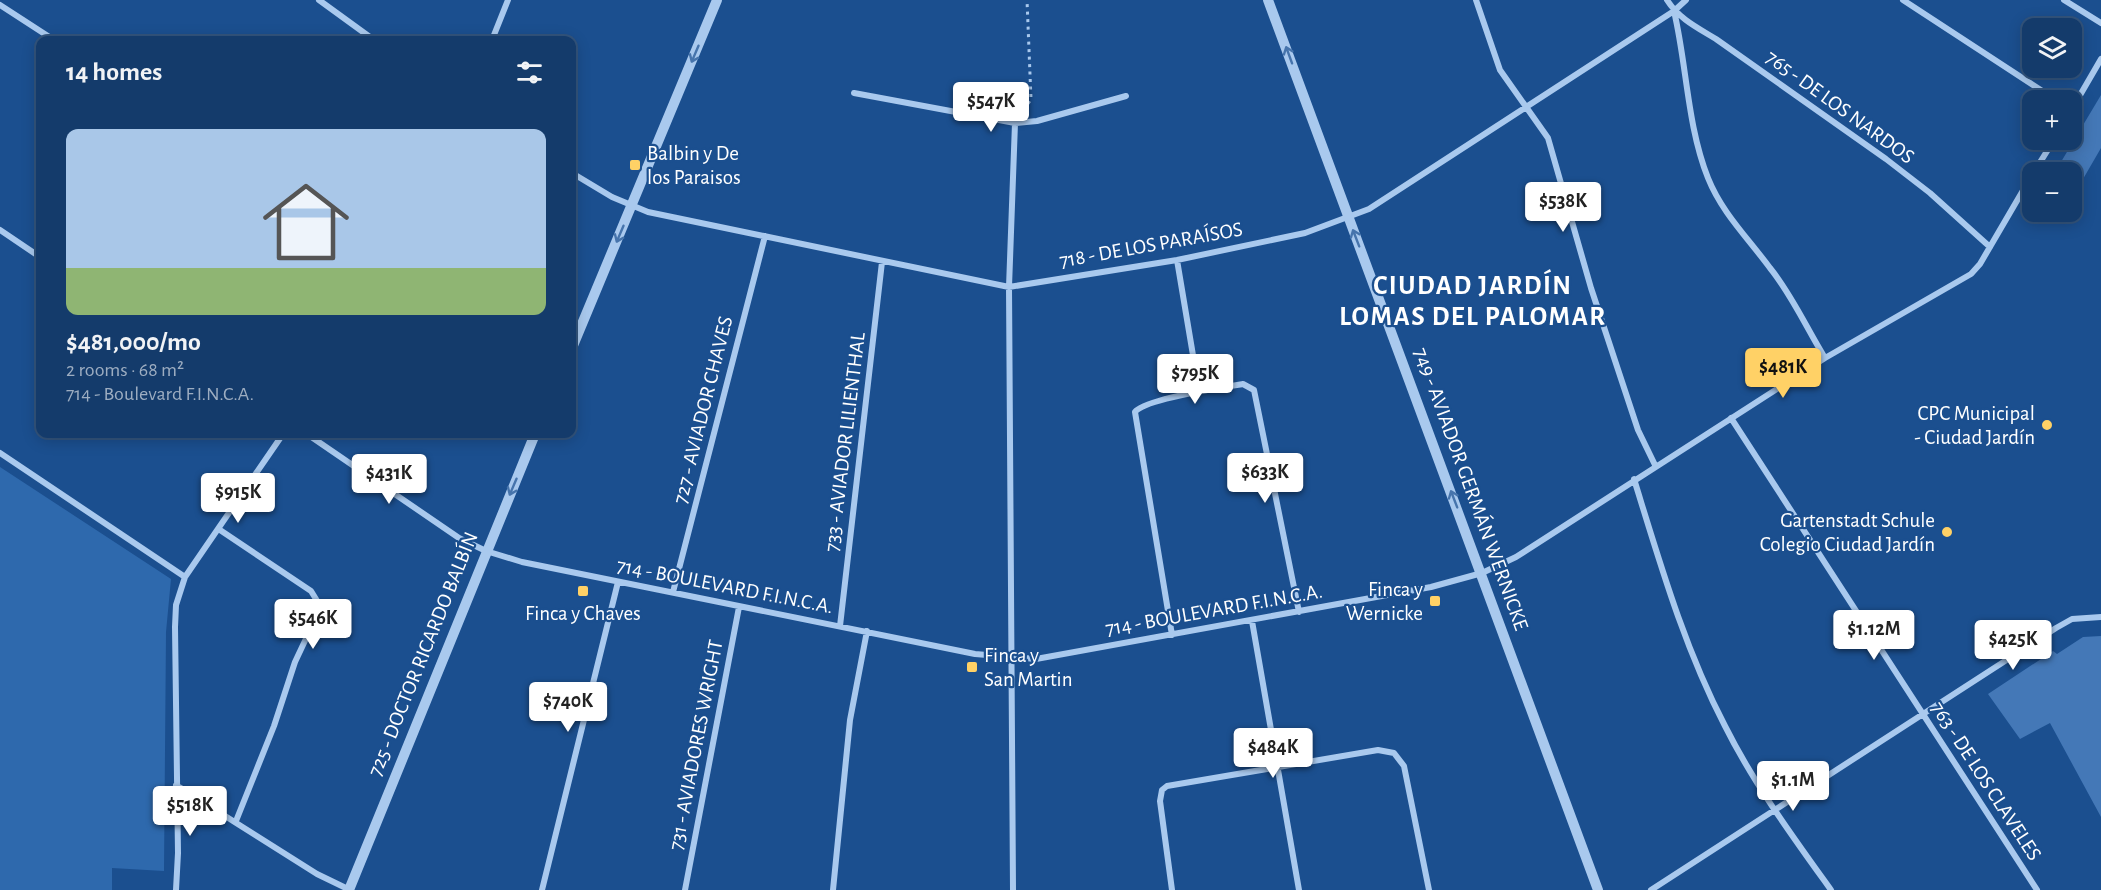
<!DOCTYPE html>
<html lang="en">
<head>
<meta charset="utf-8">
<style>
  body { margin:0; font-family:"Alegreya Sans",sans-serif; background:#1d4271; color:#f1f3f6; height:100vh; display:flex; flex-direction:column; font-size:22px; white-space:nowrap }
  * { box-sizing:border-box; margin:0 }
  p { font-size:20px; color:#9dadc1 }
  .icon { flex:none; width:33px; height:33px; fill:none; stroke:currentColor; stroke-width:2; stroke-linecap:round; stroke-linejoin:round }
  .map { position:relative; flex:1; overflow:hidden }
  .details { position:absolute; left:36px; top:36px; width:540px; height:402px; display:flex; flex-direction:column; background:#143b6b; border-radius:12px; box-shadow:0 3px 15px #0003,0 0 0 2px #33557e }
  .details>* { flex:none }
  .buttons { position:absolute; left:2022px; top:18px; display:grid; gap:12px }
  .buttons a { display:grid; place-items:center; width:60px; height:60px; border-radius:12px; background:#143b6b; box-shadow:0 3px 15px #0003,0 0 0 2px #33557e; font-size:30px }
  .price { position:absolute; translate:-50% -51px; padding:0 14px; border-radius:6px; background:#fff; color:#222; font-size:20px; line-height:39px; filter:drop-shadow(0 2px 3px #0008) }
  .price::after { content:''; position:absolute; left:50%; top:36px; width:18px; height:14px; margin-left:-9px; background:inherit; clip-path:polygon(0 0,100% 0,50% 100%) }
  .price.active { background:#ffd166; color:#111 }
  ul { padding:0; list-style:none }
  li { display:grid; align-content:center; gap:12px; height:318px; padding:0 30px }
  li span { display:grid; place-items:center; height:186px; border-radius:12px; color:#555 }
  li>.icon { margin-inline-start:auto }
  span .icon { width:108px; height:108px; fill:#fffc; stroke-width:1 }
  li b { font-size:26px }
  h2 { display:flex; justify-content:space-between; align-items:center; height:72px; padding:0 30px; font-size:26px }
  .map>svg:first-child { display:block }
  .green { fill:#2e69ad }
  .building { fill:#4478b7 }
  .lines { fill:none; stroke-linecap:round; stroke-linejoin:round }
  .path { stroke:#a9c9ee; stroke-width:3; stroke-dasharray:3 4.5; stroke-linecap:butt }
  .minor { stroke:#a9c9ee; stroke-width:6 }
  .tertiary { stroke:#a9c9ee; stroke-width:10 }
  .oneway { stroke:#4674ac }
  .poi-dot { fill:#ffd166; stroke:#1b4f8f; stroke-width:2 }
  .labels { text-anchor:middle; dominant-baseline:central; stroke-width:4.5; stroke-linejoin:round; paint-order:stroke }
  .street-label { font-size:21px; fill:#fff; stroke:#1b4f8f }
  .poi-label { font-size:21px; fill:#fff; stroke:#1b4f8f; text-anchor:end }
  .district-label { font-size:27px; font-weight:bold; letter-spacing:1.5px; fill:#fff; stroke:#1b4f8f }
</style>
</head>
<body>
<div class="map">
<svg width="2101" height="890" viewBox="0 0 2101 890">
  <rect width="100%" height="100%" fill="#1b4f8f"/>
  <!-- green -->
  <path class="green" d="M0,467L171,579L166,632L164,871L112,868V890H0Z"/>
  <!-- building -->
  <path class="building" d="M2101,95V148L2072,198V172H2055Z
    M2101,636V817L2050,723L2020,739L1988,694L2053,651L2057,654L2083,637Z"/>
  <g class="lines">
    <!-- path -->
    <path class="path" d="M1024,110L1031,99L1027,0"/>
    <!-- minor -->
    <path class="minor" d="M319,0L374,40
      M1476,0L1500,70L1548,138L1591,288L1638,430L1655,465
      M1667,0C1679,19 1698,28 1716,39L1886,159L1930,193L1990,247
      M1903,0L2056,100
      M2064,0L2101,23
      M0,5L54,40
      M1674,11C1687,66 1687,125 1708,178C1722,213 1748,238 1770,268C1792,295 1807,329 1825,358
      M492,40L508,0
      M854,93L1015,123L1037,121L1126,96
      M2072,109L2101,59
      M2034,172L2054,140
      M572,173L612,197L648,212L1009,287L1177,260L1305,233L1369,209L1674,11L1686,0
      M0,230L40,257
      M1177,260L1199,391
      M1731,418L2037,890
      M307,434L459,538L486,551L522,562L975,654L1036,659L1431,587L1482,573L1516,557L1825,358L1971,274L1980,264L2032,175
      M0,453L185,577
      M1634,479C1660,563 1684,647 1725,726C1754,784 1793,837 1831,890
      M220,530L311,591L319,604V611L295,662L274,726L236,821
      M673,592L765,236
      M1252,621L1299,890
      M840,626L882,262
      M1172,635L1135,412C1144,399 1224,387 1243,384L1254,390L1299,612
      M176,785L317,874L350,890
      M176,890L178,853L175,627L176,605L185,577L283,434
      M542,890L618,582
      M685,890L739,607
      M833,890L850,720L867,631
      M1013,890L1009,287L1015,123
      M1172,890L1160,801L1162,790L1167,786L1378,750L1394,753L1404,766L1429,890
      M1651,890L2056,628L2072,619L2101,617"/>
    <!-- tertiary -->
    <path class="tertiary" d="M1268,0L1598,890
      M572,348L717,0
      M349,890L535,434"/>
  </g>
  <!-- one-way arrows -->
  <defs><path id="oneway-shaft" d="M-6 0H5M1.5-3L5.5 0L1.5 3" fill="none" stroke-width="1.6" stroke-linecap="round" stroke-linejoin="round" transform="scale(1.5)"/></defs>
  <g class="oneway">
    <use href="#oneway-shaft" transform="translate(695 54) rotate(113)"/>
    <use href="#oneway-shaft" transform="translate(1289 55) rotate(-110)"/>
    <use href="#oneway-shaft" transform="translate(620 234) rotate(113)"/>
    <use href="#oneway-shaft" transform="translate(1356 238) rotate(-111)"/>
    <use href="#oneway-shaft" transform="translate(513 487) rotate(113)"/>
    <use href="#oneway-shaft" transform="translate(1454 499) rotate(-111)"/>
  </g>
  <!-- markers -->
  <g class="poi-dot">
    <rect x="629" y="159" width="12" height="12" rx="3"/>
    <circle cx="2047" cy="425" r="6"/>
    <circle cx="1947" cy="532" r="6"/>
    <rect x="577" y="585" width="12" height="12" rx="3"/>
    <rect x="1429" y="595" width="12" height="12" rx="3"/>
    <rect x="966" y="661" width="12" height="12" rx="3"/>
  </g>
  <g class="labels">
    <!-- street labels -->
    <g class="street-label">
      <text transform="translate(1840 107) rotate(36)">765 - DE LOS NARDOS</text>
      <text transform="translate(1151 245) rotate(-10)">718 - DE LOS PARAÍSOS</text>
      <text transform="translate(703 410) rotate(-76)">727 - AVIADOR CHAVES</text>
      <text transform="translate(845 442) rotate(-83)">733 - AVIADOR LILIENTHAL</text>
      <text transform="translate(1471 489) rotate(70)">749 - AVIADOR GERMÁN WERNICKE</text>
      <text transform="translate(725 586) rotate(11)">714 - BOULEVARD F.I.N.C.A.</text>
      <text transform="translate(1214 610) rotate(-10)">714 - BOULEVARD F.I.N.C.A.</text>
      <text transform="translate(423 654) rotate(-68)">725 - DOCTOR RICARDO BALBÍN</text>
      <text transform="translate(696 745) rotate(-79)">731 - AVIADORES WRIGHT</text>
      <text transform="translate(1986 781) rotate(57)">763 - DE LOS CLAVELES</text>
    </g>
    <!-- poi labels -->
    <g class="poi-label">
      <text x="647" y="153" text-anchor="start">Balbin y De<tspan x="647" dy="24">los Paraisos</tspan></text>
      <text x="2035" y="413">CPC Municipal<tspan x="2035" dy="24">- Ciudad Jardín</tspan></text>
      <text x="1935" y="520">Gartenstadt Schule<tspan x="1935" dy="24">Colegio Ciudad Jardín</tspan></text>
      <text x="1423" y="589">Finca y<tspan x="1423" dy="24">Wernicke</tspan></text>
      <text x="583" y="613" text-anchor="middle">Finca y Chaves</text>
      <text x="984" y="655" text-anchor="start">Finca y<tspan x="984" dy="24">San Martin</tspan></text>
    </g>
    <!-- district labels -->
    <g class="district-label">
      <text x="1473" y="285">CIUDAD JARDÍN<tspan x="1473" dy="31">LOMAS DEL PALOMAR</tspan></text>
    </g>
  </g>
</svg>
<div class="buttons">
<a><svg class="icon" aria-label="layers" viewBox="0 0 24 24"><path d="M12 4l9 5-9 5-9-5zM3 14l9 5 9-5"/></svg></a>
<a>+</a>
<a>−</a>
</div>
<b class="price" style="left:991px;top:133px">$547K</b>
<b class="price" style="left:1563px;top:233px">$538K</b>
<b class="price active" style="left:1783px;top:399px">$481K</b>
<b class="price" style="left:1195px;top:405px">$795K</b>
<b class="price" style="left:1265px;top:504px">$633K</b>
<b class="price" style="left:389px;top:505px">$431K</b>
<b class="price" style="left:238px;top:524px">$915K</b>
<b class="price" style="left:313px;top:650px">$546K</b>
<b class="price" style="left:1874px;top:661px">$1.12M</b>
<b class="price" style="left:2013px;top:671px">$425K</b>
<b class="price" style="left:568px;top:733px">$740K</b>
<b class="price" style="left:1273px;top:779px">$484K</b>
<b class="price" style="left:1793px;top:812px">$1.1M</b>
<b class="price" style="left:190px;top:837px">$518K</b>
<section class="details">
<h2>14 homes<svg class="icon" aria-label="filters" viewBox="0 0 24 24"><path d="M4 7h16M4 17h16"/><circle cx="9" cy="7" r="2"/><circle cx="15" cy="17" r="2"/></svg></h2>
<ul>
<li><span style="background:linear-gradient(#a9c7e8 75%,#8fb573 0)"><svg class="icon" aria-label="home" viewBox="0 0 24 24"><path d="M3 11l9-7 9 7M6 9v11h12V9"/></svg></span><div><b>$481,000/mo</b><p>2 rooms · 68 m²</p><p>714 - Boulevard F.I.N.C.A.</p></div></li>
</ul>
</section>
</div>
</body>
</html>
